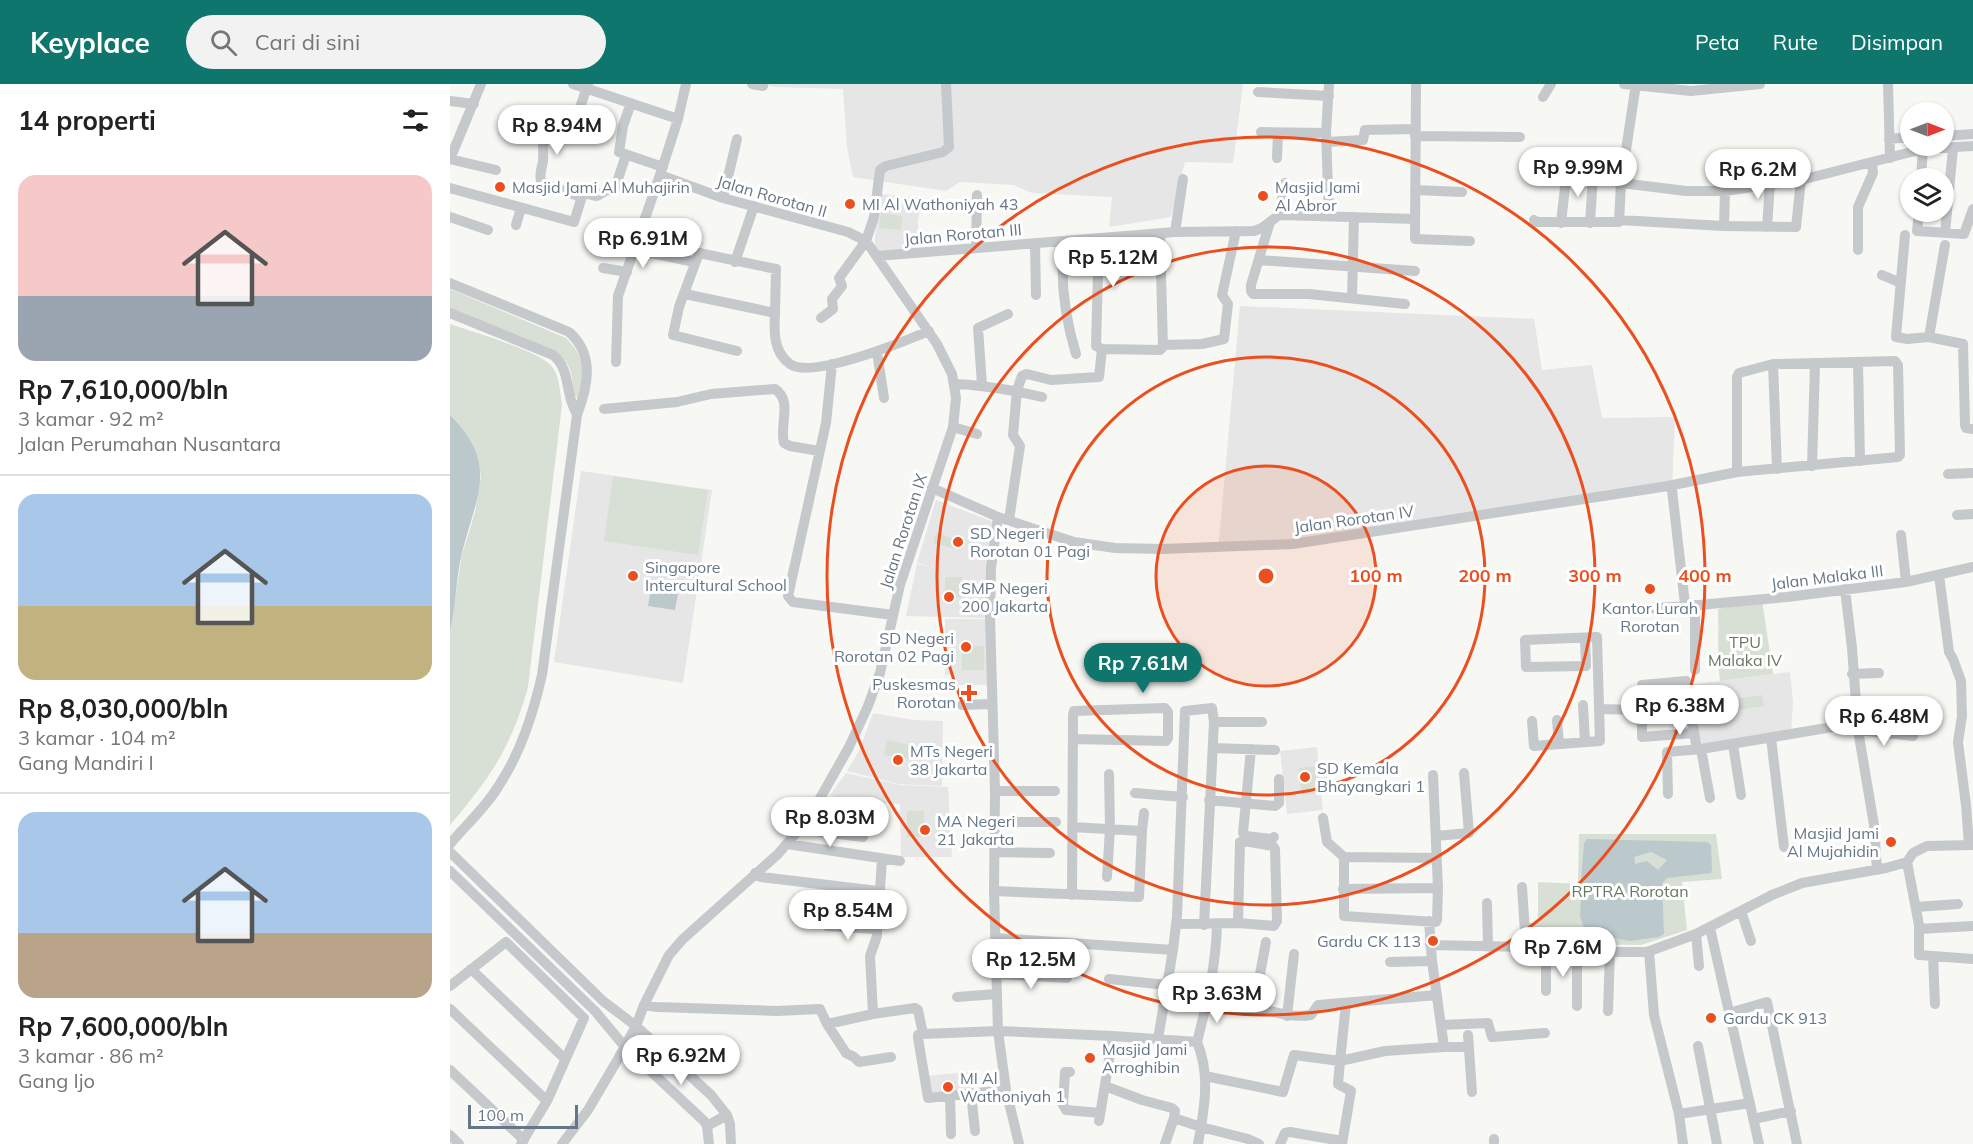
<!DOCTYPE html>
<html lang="id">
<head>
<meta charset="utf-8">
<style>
  body { margin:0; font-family:Mulish,sans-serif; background:#f2f2f2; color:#222; height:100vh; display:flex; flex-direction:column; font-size:22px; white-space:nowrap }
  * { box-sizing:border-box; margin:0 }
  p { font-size:20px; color:#767676 }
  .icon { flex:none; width:33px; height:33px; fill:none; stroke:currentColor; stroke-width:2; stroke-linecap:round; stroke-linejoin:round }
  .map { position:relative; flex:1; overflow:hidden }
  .panel { display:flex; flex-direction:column; background:#fff; width:450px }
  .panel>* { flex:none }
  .needle { width:39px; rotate:90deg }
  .fabs { position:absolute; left:1450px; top:18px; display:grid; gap:12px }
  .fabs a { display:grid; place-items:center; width:54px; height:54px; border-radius:50%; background:#fff; box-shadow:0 2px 4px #0004; font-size:30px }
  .scale { position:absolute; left:18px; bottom:15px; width:110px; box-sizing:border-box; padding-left:6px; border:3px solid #657787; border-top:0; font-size:16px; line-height:21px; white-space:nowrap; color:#657787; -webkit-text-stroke:4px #fff; paint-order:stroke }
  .price { position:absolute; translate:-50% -51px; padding:0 14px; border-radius:21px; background:#fff; color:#222; font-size:20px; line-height:39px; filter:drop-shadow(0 2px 3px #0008) }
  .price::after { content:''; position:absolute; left:50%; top:36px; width:18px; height:14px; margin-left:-9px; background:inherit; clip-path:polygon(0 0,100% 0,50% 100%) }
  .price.current { background:#0f766e; color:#fff }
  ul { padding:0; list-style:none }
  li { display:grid; align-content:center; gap:12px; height:318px; padding:0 18px }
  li+li { border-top:2px solid #e0e0e0 }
  li span { display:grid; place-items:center; height:186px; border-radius:18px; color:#555 }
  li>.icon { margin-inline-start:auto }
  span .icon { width:108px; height:108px; fill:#fffc; stroke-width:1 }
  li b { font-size:26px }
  h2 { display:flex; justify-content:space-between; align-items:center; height:72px; padding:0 18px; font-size:26px }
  header { display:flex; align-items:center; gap:36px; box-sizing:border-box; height:84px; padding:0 30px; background:#0f766e; color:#fff }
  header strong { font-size:28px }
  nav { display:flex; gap:33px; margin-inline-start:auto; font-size:21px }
  .search { width:420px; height:54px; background:#f2f2f2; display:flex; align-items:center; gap:15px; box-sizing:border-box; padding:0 21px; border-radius:33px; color:#767676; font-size:22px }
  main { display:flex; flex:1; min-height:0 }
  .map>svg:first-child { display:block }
  .built { fill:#e5e6e5 }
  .green { fill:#d8dfd5 }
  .water { fill:#bbc8cc; fill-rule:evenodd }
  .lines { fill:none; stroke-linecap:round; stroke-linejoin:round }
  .minor { stroke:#c5c9cc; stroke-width:10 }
  .ring { fill:none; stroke:#ec4f1f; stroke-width:3 }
  .poi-dot { fill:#ec4f1f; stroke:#fff; stroke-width:2 }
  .labels { text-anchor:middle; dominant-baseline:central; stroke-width:6; stroke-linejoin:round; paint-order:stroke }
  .poi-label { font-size:16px; fill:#657787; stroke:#fff; text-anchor:start }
  .street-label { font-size:16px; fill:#657787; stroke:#fff }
  .park-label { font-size:16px; fill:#657860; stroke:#fff }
  .centre { fill:#ec4f1f; stroke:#fff; stroke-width:3 }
  .ring-label { font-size:18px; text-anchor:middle; font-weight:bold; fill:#ec4f1f; stroke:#fff; stroke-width:6; stroke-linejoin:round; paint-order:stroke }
</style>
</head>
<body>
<header>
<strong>Keyplace</strong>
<div class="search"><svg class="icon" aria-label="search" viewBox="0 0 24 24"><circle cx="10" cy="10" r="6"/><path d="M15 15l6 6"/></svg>Cari di sini</div>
<nav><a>Peta</a><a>Rute</a><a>Disimpan</a></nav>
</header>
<main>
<section class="panel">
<h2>14 properti<svg class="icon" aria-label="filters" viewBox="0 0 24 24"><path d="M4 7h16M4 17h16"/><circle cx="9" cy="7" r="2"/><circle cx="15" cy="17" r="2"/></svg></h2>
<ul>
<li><span style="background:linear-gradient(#f6c9c9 65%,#9aa5b1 0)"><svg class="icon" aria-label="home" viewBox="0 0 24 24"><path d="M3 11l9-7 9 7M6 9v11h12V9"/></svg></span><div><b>Rp 7,610,000/bln</b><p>3 kamar · 92 m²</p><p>Jalan Perumahan Nusantara</p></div></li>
<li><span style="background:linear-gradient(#a9c7e8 60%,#c2b280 0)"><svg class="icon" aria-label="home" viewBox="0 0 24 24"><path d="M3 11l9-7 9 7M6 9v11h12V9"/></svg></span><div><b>Rp 8,030,000/bln</b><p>3 kamar · 104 m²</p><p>Gang Mandiri I</p></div></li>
<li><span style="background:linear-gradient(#a9c7e8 65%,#b9a48a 0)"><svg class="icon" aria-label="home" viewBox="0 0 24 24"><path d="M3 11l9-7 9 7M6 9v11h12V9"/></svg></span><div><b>Rp 7,600,000/bln</b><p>3 kamar · 86 m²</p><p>Gang Ijo</p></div></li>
</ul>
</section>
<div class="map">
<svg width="1523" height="1060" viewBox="0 0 1523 1060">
  <rect width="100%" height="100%" fill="#f7f7f4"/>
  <!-- built -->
  <path class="built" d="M313,0H793L783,79L735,78L721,133L659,143L662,113L582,109L564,101L510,98L496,107L403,93L397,63L393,5L324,3Z
    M429,110L473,114L468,136V171L424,167Z
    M790,222L1084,235L1092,286L1142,281L1152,334L1225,333L1222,404L768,467Z
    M131,387L262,406L233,599L104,578Z
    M486,416L544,438L536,534L456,532L467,480L486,483L467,479Z
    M495,535H536L537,601H506V591H495Z
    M1340,588L1343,618L1341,649L1249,662L1240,601Z
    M423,629L464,636L493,637L492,702L449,700L397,687L410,665Z
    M867,663L869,687H877L878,698L870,699L873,726L837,730L830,667Z
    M396,689L450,701L498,703L502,773H451L450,720L396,717L380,711Z
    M519,988L521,1014L478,1018L475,992Z"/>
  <!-- green -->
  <path class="green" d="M431,129L452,132L451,146L429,144Z
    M0,205L116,254C136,274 134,288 128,314L124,311C121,287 123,279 100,265L0,224Z
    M0,240C22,248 92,267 103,284C110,294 110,310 112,321L78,603C61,664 40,694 0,741V547L12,471L25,428L31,393L29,380L10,342L0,331Z
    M163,392L258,406L248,471L154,457Z
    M486,449L511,457L509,466L483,459Z
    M495,493H512V513H495Z
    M1312,516L1323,590L1270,597C1267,573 1269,549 1268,525Z
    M512,562H534V586H512Z
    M1312,611L1314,622L1261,630L1259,619Z
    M437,656L461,661L459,675L434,671Z
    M865,682L868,709L852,711L849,684Z
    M457,727H474V753H457Z
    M1129,750H1266L1272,795L1232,798L1237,846L1191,861L1074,859L1072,839H1088V798L1128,800Z"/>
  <!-- water -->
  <path class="water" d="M0,331C50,381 26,412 12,469C6,494 6,521 0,547Z
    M201,505L228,509L225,526L198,522Z
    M1137,755L1257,758L1261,761L1262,785L1261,789L1217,794L1212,799L1214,850L1209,853L1180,857L1154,852L1145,854H1141L1140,849L1135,847L1130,832L1131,812L1122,804L1131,798L1134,759ZM1201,768L1217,776L1208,786L1197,777L1185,780L1184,773Z"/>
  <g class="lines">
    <!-- minor -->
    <path class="minor" d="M302,0L313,2
      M966,0L965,155L1020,157
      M1174,0L1241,7L1310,0
      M1438,0L1440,74
      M808,8L879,12
      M1093,13L1101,0
      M0,17L24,20
      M181,19L173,42L169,68L213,83
      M228,35L236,0
      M811,48L876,49
      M965,52L1070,53
      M1494,52L1523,50
      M1439,55L1461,53
      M876,58L913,56L915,46L965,45
      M827,74L828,49
      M0,75L31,0
      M0,75L46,86
      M1088,83L1092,81L1117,85L1171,99L1236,107H1275L1351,96L1473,65L1523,62
      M1471,94L1473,65
      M0,104L124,138L133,109L147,112L157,106L164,107L176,71
      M965,106L1012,108
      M131,113L95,100L91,97C89,89 92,84 93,77C94,65 91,57 97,46C106,43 113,50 122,47L138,0
      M273,114L287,55
      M1469,128L1467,147L1514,150L1523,125
      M829,131L835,99
      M879,132L876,49L879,0
      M0,133L38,146
      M1084,136L1087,138H1169L1171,99L1186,0
      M1169,136L1274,142L1275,107
      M820,138L801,201V207L803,210H859L955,220
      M1111,139L1117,85
      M1140,139L1143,92
      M66,141L71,124
      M1274,142L1346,143L1351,96
      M1317,143L1320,100
      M725,148L733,95
      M1495,149L1503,64
      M1455,151L1446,253L1457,255L1479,253
      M649,154L646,262L652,265L710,266L713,263L710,150
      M614,157C610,194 615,234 626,270
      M585,159L586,211
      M158,160L244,178
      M1495,161L1479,253L1513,260L1515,341L1516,344L1523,345
      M526,163L527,111
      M1408,166V123L1423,89L1422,79
      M427,172L725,148L804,147L812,144L829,131L965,135
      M809,176L965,187
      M285,178L304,122
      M153,184L177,188
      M1432,191L1451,199
      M0,199L119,248C145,271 138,302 127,331L92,591C83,630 71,668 48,703C35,724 16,741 0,760
      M235,210L325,229C324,247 323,268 340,280C361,296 455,257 479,247
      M902,214L904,133
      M0,229L103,271C117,283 116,297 120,312C121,319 125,325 127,331
      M371,234L383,225L382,215L392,202L389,194L416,157L424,133L430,86L436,82L493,68L499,63L496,0
      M713,261L752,260L774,255L778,220L772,211L786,147
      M287,267L223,251L229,223L249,169L326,185L325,229
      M427,268L434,314
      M166,278L168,212L210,91
      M1408,279L1410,377
      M382,280L376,339L338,512L343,518L443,531
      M1323,280L1327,385
      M504,300C535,301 562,306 592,313
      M532,301L528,244L558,230
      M154,325L227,318L261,310L325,305C343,317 329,341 334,359L340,362L369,367
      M503,343L527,350
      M1362,382L1365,279
      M1498,390L1523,389
      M1218,402L1287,388L1448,373L1450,371L1448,281L1445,277L1323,280L1289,289L1287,293V388
      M482,404L548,433L624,458L665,464L713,465L843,460L1218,402L1222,406L1235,520L1238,522L1337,513L1456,498L1523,483
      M1507,431L1523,430
      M548,433L541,484L540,533L545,707L544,807L548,947L663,952L747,958C761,991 754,1027 748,1060
      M559,436L570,362L563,351L567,306L572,292L577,290L601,296L649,293L652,265
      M1451,451L1456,498
      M1489,491L1499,568L1503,575L1511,597L1512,632L1508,658L1516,721L1519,761
      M1395,505L1402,564L1408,646L1424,741L1427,786
      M1245,521V586
      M1175,526L1238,522
      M1402,590L1429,589
      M512,621L541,620
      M1133,621L1135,658
      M1149,625L1192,626L1240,622
      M1107,636L1109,660
      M1082,637L1084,662L1150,657L1147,553L1075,556L1076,583L1136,582L1135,554
      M764,638H812
      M1408,646L1463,652
      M1244,649L1192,653V601L1236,597C1240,620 1243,643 1247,666
      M1321,654L1334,763
      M1283,661L1291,711
      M763,664L825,666
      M801,665L793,749L796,752L822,755L824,753
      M545,707H605
      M685,709L733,713
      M1218,710L1217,668L1251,665
      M1260,714L1251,665L1407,639
      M759,716L825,722L829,719V695
      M368,720L387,727H430
      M873,734L877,758L894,773V832L986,838L987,836L988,804L983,691
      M545,738H606
      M350,745L413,753
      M692,747L694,729
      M986,752L1019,749L1014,689
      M337,760L450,777
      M0,768L153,917L186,942L261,1011L277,1031L280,1040L281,1060
      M545,768L600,769
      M894,773L987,774
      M1457,778L1469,841V871L1523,875
      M0,787L145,927L175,963L254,1037L257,1042L259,1060
      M305,789L311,793L428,807L430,806L432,775
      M657,793L660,745L659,690
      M1072,803L1076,863
      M893,805L988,804
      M544,807L689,813L692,747L622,743
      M622,811L623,631L624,627L715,624L718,628V654L716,657L623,655
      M1037,819L1038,863
      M1466,823L1508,820
      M1291,827L1301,857
      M726,840L788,839L824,842L827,837L825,765L823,762L794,757L790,758L788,839
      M377,842L424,845L427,847V852L420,872L423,930
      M1260,844L1309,1060
      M1469,845L1523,842
      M1246,850L1249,882
      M547,854L723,866
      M980,861L1076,863L1164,868H1197L1246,850L1322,811L1352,799L1436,784L1457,778L1463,769L1477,762L1523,761
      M1096,864V907
      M1127,867V922
      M1199,867L1204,931L1229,1030
      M1483,872L1485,920
      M940,878L982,877
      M21,885L115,975
      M547,890L617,894
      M659,895L717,901
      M0,902L56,858L134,934L97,1017L71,1060
      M507,913L547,910
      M759,914C774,917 790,919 805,923C825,928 840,934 861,931L868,921L987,911
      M194,921L207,923L327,927L370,925L377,940L423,930L465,924L468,926L473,950L548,947L556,1006L569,1060
      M804,922L816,858
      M0,925L97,1017
      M1158,927L1160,868
      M1279,929L1317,918L1347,1060
      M837,932L844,870
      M377,940L396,969L404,973L409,978L441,973
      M991,941L1038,939L1042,953L1095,949
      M473,950L468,951V954L478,1014L556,1006
      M1018,951L1022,1008
      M708,955L723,866L727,832L735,627L762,624L764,638L754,841
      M747,958C757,919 766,881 767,841
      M1248,962L1267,1060
      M994,963H1018
      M0,986L74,1056
      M620,988H615L613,1021L616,1026L650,1029
      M755,992L833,1008L844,971L890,977L896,920
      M655,1002L692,1016L722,1024L725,1027L724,1034L751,1043L798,1055L809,1060
      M521,1009L525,1047
      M500,1012L501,1050
      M1303,1035L1341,1027
      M649,1037L663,952
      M257,1042L277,1031
      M0,1051L9,1060
      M1044,1055V1060
      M112,1060L138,1026L168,975L186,942L194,921L219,871L233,855L328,770L359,734L399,663L418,622L430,589L450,501L503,343L506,314L502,290L487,260L416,157L398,148L273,114L210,91L228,35L123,0
      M715,1060L724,1034
      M830,1060L835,1049L840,1048L892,1057
      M892,1060L901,1007L888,1000L890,977L935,967L994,963L982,877L979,837
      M1233,1060L1229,1030L1300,1019"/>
  </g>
  <!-- distance rings -->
  <circle cx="816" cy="492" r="110" fill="#ec4f1f" fill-opacity=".12"/>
  <g class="ring">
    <circle cx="816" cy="492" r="110"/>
    <circle cx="816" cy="492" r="219"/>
    <circle cx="816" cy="492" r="329"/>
    <circle cx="816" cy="492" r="439"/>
  </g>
  <!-- markers -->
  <g class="poi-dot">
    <circle cx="50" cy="103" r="6"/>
    <circle cx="813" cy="112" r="6"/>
    <circle cx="400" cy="120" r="6"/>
    <circle cx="508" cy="458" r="6"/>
    <circle cx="183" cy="492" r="6"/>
    <circle cx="1200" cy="505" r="6"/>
    <circle cx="499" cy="513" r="6"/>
    <circle cx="516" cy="563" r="6"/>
    <path d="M516 600h6v6h6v6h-6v6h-6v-6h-6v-6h6z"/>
    <circle cx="448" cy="676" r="6"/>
    <circle cx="855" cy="693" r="6"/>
    <circle cx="475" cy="746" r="6"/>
    <circle cx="1441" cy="758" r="6"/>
    <circle cx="983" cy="857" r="6"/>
    <circle cx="1261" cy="934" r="6"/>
    <circle cx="640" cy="974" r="6"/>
    <circle cx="498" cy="1003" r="6"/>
  </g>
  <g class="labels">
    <!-- poi labels -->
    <g class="poi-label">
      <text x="62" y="103">Masjid Jami Al Muhajirin</text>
      <text x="825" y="103">Masjid Jami<tspan x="825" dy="18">Al Abror</tspan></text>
      <text x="412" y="120">MI Al Wathoniyah 43</text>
      <text x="520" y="449">SD Negeri<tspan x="520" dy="18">Rorotan 01 Pagi</tspan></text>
      <text x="195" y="483">Singapore<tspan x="195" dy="18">Intercultural School</tspan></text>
      <text x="511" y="504">SMP Negeri<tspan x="511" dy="18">200 Jakarta</tspan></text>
      <text x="1200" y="524" text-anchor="middle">Kantor Lurah<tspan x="1200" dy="18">Rorotan</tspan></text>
      <text x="504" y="554" text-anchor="end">SD Negeri<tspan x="504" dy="18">Rorotan 02 Pagi</tspan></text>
      <text x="506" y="600" text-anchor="end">Puskesmas<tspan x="506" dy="18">Rorotan</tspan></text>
      <text x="460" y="667">MTs Negeri<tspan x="460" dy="18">38 Jakarta</tspan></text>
      <text x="867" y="684">SD Kemala<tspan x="867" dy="18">Bhayangkari 1</tspan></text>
      <text x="487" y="737">MA Negeri<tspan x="487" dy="18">21 Jakarta</tspan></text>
      <text x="1429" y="749" text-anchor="end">Masjid Jami<tspan x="1429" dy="18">Al Mujahidin</tspan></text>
      <text x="971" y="857" text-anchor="end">Gardu CK 113</text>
      <text x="1273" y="934">Gardu CK 913</text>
      <text x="652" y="965">Masjid Jami<tspan x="652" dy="18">Arroghibin</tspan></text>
      <text x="510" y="994">MI Al<tspan x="510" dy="18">Wathoniyah 1</tspan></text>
    </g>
    <!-- street labels -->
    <g class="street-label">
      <text transform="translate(322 112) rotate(16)">Jalan Rorotan II</text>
      <text transform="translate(513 150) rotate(-5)">Jalan Rorotan III</text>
      <text transform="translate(904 435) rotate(-8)">Jalan Rorotan IV</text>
      <text transform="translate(453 447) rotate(-72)">Jalan Rorotan IX</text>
      <text transform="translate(1377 493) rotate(-7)">Jalan Malaka III</text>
    </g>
    <!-- park labels -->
    <g class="park-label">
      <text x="1295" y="558">TPU<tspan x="1295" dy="18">Malaka IV</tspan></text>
      <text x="1180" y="807">RPTRA Rorotan</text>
    </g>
  </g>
  <circle cx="816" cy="492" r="9" class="centre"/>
  <g class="ring-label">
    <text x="926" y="498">100 m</text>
    <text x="1035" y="498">200 m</text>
    <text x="1145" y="498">300 m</text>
    <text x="1255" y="498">400 m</text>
  </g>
</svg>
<div class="fabs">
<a><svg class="needle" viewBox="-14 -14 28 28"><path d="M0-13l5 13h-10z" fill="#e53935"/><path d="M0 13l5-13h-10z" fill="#767676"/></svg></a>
<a><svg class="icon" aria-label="layers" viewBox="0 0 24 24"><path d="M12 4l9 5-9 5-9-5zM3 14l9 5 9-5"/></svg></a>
</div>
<div class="scale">100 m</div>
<b class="price" style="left:107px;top:72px">Rp 8.94M</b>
<b class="price" style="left:1128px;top:114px">Rp 9.99M</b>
<b class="price" style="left:1308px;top:116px">Rp 6.2M</b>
<b class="price" style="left:193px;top:185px">Rp 6.91M</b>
<b class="price" style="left:663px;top:204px">Rp 5.12M</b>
<b class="price current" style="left:693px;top:610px">Rp 7.61M</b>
<b class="price" style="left:1230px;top:652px">Rp 6.38M</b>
<b class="price" style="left:1434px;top:663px">Rp 6.48M</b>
<b class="price" style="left:380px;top:764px">Rp 8.03M</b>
<b class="price" style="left:398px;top:857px">Rp 8.54M</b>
<b class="price" style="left:1113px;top:894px">Rp 7.6M</b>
<b class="price" style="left:581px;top:906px">Rp 12.5M</b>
<b class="price" style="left:767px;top:940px">Rp 3.63M</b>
<b class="price" style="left:231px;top:1002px">Rp 6.92M</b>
</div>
</main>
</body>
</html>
